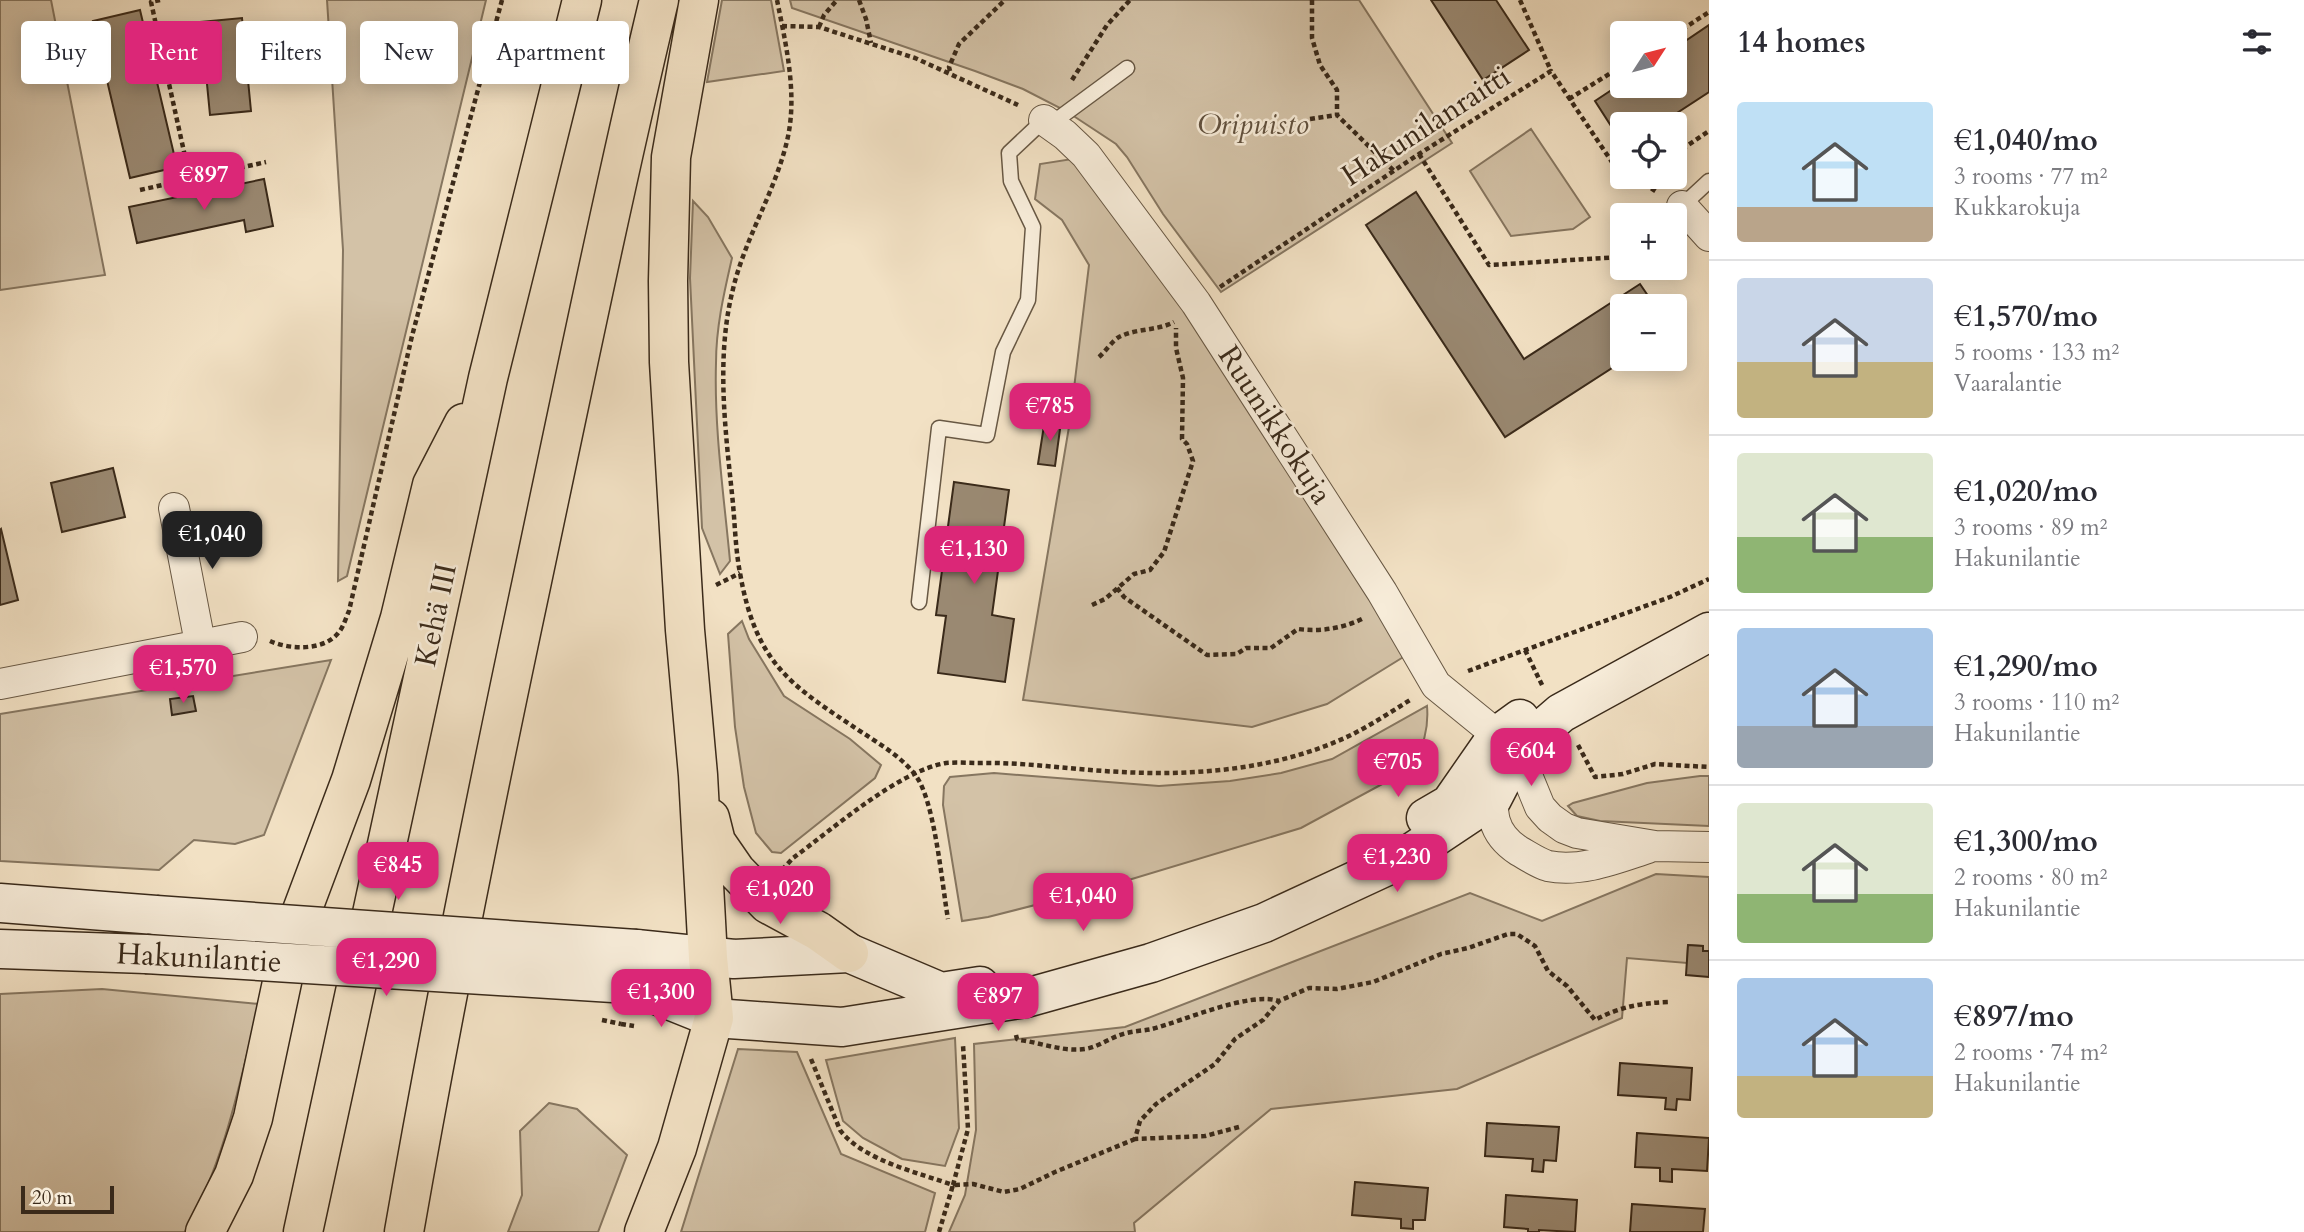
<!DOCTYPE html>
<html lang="en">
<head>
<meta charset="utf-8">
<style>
  body { margin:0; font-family:Cardo,serif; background:#f2f2f3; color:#2b2b33; height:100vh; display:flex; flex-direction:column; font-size:26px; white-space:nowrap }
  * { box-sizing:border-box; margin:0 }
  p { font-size:23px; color:#7c7c81 }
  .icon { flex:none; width:38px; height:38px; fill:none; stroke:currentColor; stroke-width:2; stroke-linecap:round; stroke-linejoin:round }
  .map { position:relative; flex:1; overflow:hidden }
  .side { display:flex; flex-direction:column; background:#fff; width:595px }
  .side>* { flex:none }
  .hud { position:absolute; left:21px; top:21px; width:665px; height:63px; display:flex; gap:14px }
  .needle { width:46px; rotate:54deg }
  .tools { position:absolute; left:1610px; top:21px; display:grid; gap:14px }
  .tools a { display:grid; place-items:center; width:77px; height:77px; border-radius:7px; background:#fff; box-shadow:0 4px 18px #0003; font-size:35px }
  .scale { position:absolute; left:21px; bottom:18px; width:93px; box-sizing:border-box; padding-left:7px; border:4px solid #3a2a1a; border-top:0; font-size:19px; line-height:24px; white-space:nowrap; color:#3a2a1a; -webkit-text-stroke:5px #f7ecd9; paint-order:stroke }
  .price { position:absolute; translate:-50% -60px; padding:0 16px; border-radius:14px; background:#db2777; color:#fff; font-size:23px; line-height:46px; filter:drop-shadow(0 2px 4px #0008) }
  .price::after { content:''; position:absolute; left:50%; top:42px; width:21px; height:16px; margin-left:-10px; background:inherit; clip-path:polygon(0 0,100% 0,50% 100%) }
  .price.selected { background:#222; color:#fff }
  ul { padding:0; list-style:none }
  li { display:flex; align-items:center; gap:21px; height:175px; padding:0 28px }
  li+li { border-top:2px solid #e1e1e2 }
  li span { display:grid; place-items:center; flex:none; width:196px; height:140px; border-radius:7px; color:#555 }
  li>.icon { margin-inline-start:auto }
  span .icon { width:84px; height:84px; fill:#fffc; stroke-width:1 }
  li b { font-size:30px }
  h2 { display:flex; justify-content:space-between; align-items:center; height:84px; padding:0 28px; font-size:30px }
  .pill { padding:0 24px; border-radius:7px; background:#fff; box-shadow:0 4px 18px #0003; font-size:24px; line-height:63px }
  .pill.selected { background:#db2777; color:#fff }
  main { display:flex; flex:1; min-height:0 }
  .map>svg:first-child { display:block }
  .green { fill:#d3c2a7; stroke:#867660; stroke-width:2 }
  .building { fill:#9a8972; stroke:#3a2a1a; stroke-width:2 }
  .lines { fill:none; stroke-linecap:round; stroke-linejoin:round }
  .lane-casing { stroke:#685844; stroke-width:17 }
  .street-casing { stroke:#685844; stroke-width:32 }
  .secondary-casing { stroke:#3a2a1a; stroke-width:41 }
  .highway-casing { stroke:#3a2a1a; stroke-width:41 }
  .path { stroke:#3a2a1a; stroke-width:4.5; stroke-dasharray:5 3.5; stroke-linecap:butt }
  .lane { stroke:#f7ecd9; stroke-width:14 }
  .street { stroke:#f7ecd9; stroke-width:30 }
  .secondary { stroke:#f7ecd9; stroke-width:38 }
  .highway { stroke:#f2e1c4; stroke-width:38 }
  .secondary-bridge-casing { stroke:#3a2a1a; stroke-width:41; stroke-linecap:butt }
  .path-bridge { stroke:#3a2a1a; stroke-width:4.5; stroke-dasharray:5 3.5; stroke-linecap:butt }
  .secondary-bridge { stroke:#f7ecd9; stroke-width:38 }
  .labels { text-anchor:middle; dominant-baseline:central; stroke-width:5; stroke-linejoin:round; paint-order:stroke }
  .park-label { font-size:30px; font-style:italic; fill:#60503d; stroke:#f7ecd9 }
  .street-label { font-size:30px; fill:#3a2a1a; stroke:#f7ecd9 }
</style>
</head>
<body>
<main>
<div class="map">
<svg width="1709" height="1232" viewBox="0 0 1709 1232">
  <rect width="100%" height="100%" fill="#f2e1c4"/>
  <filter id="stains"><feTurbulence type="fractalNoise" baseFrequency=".00286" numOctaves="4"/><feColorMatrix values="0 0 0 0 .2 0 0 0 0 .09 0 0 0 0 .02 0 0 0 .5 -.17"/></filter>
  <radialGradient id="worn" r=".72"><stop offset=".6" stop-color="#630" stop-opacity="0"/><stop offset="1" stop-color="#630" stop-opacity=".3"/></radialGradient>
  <!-- green -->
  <path class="green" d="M0,0H51L105,275L0,290Z
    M327,0H486L347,576L338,581L343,250Z
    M722,0H771L784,71L707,82Z
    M790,0H1359L1452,143L1221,292L1163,214L1127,157L1116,144L1066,111L1023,89L975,71L792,8Z
    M1531,129L1590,217L1573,229L1511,236L1470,171Z
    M1072,159L1224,363L1405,656L1327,704L1252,727L1023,700L1070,421L1089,265L1062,220L1035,199L1040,164Z
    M693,201L708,217L732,258C724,293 716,327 716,363C714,429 724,496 730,561L720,574L702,528L690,278Z
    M742,621L749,639L784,696L850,739L881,765L875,778L781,853L772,852L756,833L744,787L735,727L728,634Z
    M331,660L264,835L235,844L194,840L159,870L0,861V714Z
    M1427,706C1429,730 1423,746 1412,768L1301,828L1102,888L988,917L962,921L943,805L944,786L950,777L994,773L1159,786L1230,781L1281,773L1332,759Z
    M1700,776H1709V826L1600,821L1577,816L1568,806L1573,803L1647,783Z
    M1656,874L1709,877V951H1703V946L1688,945L1687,963L1627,958L1622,1018L1457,1089L1271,1109L1134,1223L1135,1232H949L965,1195L976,1130L974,1044L1125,1027L1470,893L1542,921Z
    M102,989L259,1004C240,1082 225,1161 185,1232H0V994Z
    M955,1038L959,1128L945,1166L902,1159L863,1138L843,1121L826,1060Z
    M738,1049L797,1052L841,1154L935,1193L925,1232H681Z
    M549,1103L577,1109L627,1155L598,1232H508L522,1195L520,1131Z"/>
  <!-- building -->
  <path class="building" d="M1431,0H1496L1529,50L1483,80Z
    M140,10L177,167L130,178L93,21Z
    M242,18L251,111L210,115L201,22Z
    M1709,25V92L1660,124H1622V143L1595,101L1622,83V86H1675V48Z
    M264,179L273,226L246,232L244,220L137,243L129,207Z
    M1416,192L1524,359L1640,284L1655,306H1622V359H1626L1505,437L1366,225Z
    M1045,419L1061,422L1055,466L1038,464Z
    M113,468L125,517L62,532L51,483Z
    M954,482L1009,490L992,615L1014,619L1005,682L938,673L946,616L936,615Z
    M1,529L18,600L0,605V530Z
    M193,696L196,711L172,715L170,699Z
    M1688,945L1703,946V951H1709V977L1686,975Z
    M1620,1063L1692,1068L1690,1100L1677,1099L1676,1110L1665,1109L1666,1098L1618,1095Z
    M1487,1123L1559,1127L1556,1161L1544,1160L1543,1172L1532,1171L1533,1159L1485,1156Z
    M1637,1133L1709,1138L1707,1171L1672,1169V1182L1660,1181V1168L1635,1167Z
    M1355,1182L1428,1188L1425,1220H1413V1229L1401,1228V1219L1352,1215Z
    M1506,1195L1577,1200L1575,1232L1539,1230V1232H1528V1229L1504,1227Z
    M1632,1204L1705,1209L1703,1232H1630Z"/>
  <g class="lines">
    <!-- lane casing -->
    <g class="lane-casing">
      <path id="lane" d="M1051,124L1127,68
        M1682,206L1709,181
        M919,602L939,428L987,435L1003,352L1028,300L1033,227L1011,181L1009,153L1044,120"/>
    </g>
    <!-- street casing -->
    <g class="street-casing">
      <path id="street" d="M1044,120L1065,135L1086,155L1196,303L1382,592L1436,685L1517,751L1540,807L1550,818L1564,828L1577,833L1655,846L1709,847
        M1682,206L1709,236
        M174,508L200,643
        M0,684L242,637
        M1494,781C1491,812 1491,833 1519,851C1528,856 1538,863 1548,866C1581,873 1617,858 1648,848"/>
    </g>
    <!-- secondary casing -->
    <g class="secondary-casing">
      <path id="secondary" d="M1426,818L1450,804L1498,735L1520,719
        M0,903L156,915
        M0,949L146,954
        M636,949L734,959L849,953L941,992L980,986
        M629,984L714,1018L842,1027L1026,998L1151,963L1264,923L1402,859L1492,799L1517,751L1561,713L1709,632"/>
    </g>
    <!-- highway casing -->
    <g class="highway-casing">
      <path id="highway" d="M710,818L716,842L736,871L768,904L818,931L849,953
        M205,1232L234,1175L253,1118L291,940L351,780L400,618L432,485L464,423
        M303,1232L488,378L582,0
        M404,1232C442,1014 486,797 532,581C573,387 613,193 659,0
        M644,1232L677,1148L714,1018L708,958L698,775L685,630L669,362L668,281L671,157L699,0"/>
    </g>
    <!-- path -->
    <path class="path" d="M160,0L151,2L190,179
      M777,0C786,45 798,95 787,141C775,192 745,238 733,289C716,356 725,427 732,494C735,521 735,547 740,573C756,664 790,685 863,733C881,745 903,758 916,776C935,802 942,885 948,919
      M859,0L866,19L871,43
      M1312,0V38L1320,65L1337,90V115L1394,171
      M1520,0L1551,71
      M782,26L819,27L915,58L1018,105
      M819,27L824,15L837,0
      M1675,34L1709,12
      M950,71L949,67L959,44L1005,0
      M1072,80L1107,25L1130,0
      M1569,99L1622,66
      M1310,119L1337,115
      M1419,154L1489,265L1622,257
      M1675,154L1709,131
      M1637,179L1657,192
      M140,190L266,162
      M1220,287L1419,154L1551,71L1628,186L1641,177
      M1099,357C1105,352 1113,340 1119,337C1137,328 1157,331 1174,322
      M716,585L740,573
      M1117,588L1124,597L1207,655L1237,654L1246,648H1271L1298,629C1321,632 1344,628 1364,618
      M1092,605L1105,599L1134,574L1150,570L1164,552L1193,461L1187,444L1182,439L1183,378L1176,348V328
      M270,641C290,650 325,651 339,632C344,626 346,617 349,611L412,336L502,0
      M1525,650L1543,687
      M1468,671L1670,597L1709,579
      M1578,745L1595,777L1623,774L1655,764L1709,767
      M782,870L793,858C833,829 898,771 946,763C957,762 968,763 978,763C1027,762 1073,770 1122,772C1199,776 1280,769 1351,735C1371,725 1391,712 1410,700
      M621,1024L634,1026
      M1016,1035L1017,1039L1020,1040C1042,1043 1063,1052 1085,1049C1098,1047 1108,1039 1120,1035C1130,1031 1142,1031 1152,1029C1183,1021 1250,991 1279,1001
      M811,1059L840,1130C862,1160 919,1173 953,1185L968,1129L963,1045
      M1239,1127L1205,1136L1135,1139L1140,1121L1156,1104L1215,1064L1235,1039L1263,1020L1279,1001L1309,988L1337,989L1373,982L1441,954L1468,948L1508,934H1517L1535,946L1548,971L1567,986L1595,1020C1619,1007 1641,1003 1668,1002
      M939,1232L953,1185L973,1184L1004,1192L1020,1189L1055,1172L1135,1139"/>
    <!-- lane -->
    <use href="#lane" class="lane"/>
    <!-- street -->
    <use href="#street" class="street"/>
    <!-- secondary -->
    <use href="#secondary" class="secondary"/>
    <!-- highway -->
    <use href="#highway" class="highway"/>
    <!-- secondary-bridge casing -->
    <g class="secondary-bridge-casing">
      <path id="secondary-bridge" d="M156,915L636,949
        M146,954L629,984"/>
    </g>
    <!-- path-bridge -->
    <path class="path-bridge" d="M602,1020L621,1024"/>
    <!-- secondary-bridge -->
    <use href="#secondary-bridge" class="secondary-bridge"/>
  </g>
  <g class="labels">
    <!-- park labels -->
    <g class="park-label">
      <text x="1253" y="124">Oripuisto</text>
    </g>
    <!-- street labels -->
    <g class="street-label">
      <text transform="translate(1426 126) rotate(-33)">Hakunilanraitti</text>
      <text transform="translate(1275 425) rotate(57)">Ruunikkokuja</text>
      <text transform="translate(436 615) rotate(-78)">Kehä III</text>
      <text transform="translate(199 958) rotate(3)">Hakunilantie</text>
    </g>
  </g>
  <rect width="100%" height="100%" filter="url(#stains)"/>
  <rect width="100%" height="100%" fill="url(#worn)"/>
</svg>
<div class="tools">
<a><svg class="needle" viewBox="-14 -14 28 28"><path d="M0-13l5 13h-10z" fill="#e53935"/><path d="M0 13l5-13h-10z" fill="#7c7c81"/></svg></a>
<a><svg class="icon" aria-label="locate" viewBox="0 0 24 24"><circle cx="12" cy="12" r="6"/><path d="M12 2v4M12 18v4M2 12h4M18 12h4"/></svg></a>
<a>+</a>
<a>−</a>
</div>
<div class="scale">20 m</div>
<b class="price" style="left:204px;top:212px">€897</b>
<b class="price" style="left:1050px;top:443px">€785</b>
<b class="price selected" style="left:212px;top:571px">€1,040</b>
<b class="price" style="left:974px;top:586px">€1,130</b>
<b class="price" style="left:183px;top:705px">€1,570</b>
<b class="price" style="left:1531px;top:788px">€604</b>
<b class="price" style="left:1398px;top:799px">€705</b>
<b class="price" style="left:1397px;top:894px">€1,230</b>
<b class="price" style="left:398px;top:902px">€845</b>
<b class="price" style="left:780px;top:926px">€1,020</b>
<b class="price" style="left:1083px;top:933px">€1,040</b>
<b class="price" style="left:386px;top:998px">€1,290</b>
<b class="price" style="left:661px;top:1029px">€1,300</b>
<b class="price" style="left:998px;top:1033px">€897</b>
<div class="hud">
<a class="pill">Buy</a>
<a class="pill selected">Rent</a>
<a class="pill">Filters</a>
<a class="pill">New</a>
<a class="pill">Apartment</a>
</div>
</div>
<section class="side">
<h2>14 homes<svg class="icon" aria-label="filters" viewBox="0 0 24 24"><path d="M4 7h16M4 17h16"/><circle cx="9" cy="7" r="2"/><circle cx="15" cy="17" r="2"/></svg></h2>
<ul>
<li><span style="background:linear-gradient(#bfe0f5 75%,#b9a48a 0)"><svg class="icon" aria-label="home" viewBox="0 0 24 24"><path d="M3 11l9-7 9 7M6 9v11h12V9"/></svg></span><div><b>€1,040/mo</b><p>3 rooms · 77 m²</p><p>Kukkarokuja</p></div></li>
<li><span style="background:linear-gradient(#c9d6e8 60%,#c2b280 0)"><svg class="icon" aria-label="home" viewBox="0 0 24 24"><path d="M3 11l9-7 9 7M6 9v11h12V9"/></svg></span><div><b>€1,570/mo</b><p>5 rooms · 133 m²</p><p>Vaaralantie</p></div></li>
<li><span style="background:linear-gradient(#dfe7d0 60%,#8fb573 0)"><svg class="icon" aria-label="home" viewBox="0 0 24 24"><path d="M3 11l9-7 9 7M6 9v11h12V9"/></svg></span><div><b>€1,020/mo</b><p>3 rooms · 89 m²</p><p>Hakunilantie</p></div></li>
<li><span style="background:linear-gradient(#a9c7e8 70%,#9aa5b1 0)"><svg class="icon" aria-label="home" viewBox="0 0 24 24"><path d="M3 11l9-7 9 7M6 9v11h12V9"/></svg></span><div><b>€1,290/mo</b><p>3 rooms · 110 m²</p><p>Hakunilantie</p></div></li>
<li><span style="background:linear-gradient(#dfe7d0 65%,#8fb573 0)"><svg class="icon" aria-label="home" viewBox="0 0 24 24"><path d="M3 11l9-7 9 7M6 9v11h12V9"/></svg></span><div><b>€1,300/mo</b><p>2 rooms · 80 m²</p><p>Hakunilantie</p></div></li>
<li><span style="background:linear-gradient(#a9c7e8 70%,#c2b280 0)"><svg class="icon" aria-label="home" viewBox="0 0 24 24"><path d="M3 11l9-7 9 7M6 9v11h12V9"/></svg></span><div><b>€897/mo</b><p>2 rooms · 74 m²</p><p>Hakunilantie</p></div></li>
</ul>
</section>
</main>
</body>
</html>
